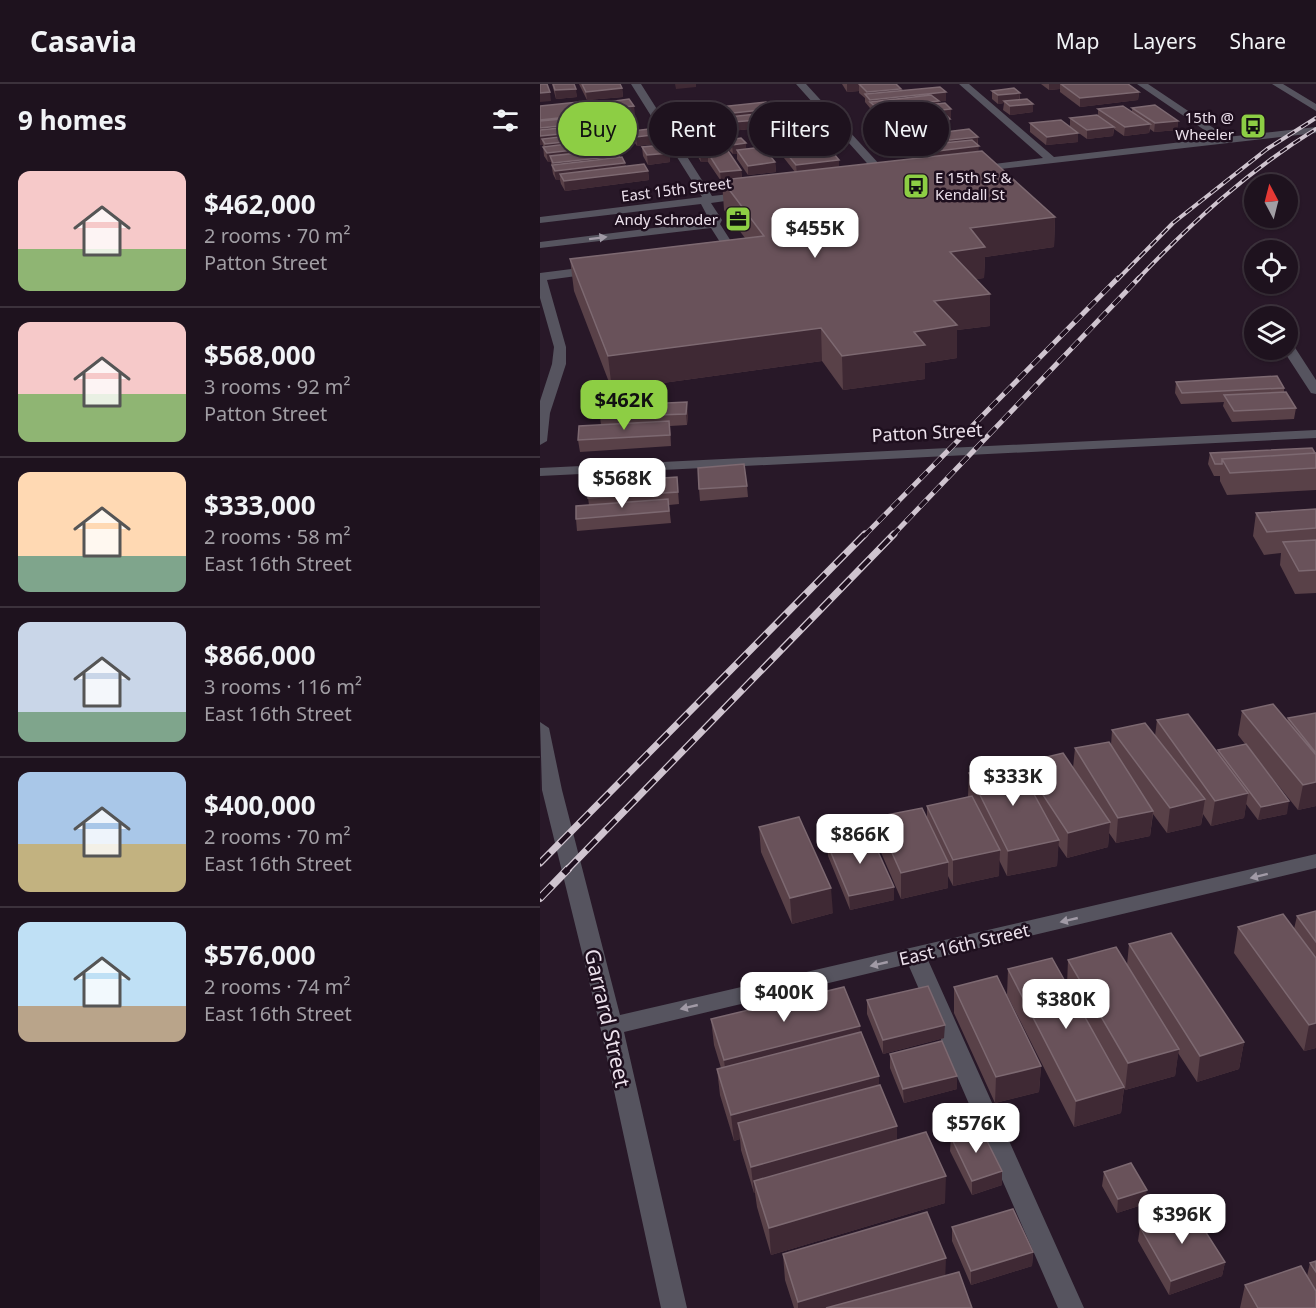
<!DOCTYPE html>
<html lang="en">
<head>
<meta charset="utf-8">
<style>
  body { margin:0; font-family:"Noto Sans",sans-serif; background:#2b202b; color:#f1f3f6; height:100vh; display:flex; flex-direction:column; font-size:22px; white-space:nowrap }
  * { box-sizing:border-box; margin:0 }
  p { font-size:20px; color:#a19ea4 }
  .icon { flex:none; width:33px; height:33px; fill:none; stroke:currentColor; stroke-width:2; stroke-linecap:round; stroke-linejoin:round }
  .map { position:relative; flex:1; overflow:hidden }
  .panel { display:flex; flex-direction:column; background:#1e121e; width:540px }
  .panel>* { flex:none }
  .guide { position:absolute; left:18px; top:18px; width:570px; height:54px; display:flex; gap:12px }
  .needle { width:39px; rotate:353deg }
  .buttons { position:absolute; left:704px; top:90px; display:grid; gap:12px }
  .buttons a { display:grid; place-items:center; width:54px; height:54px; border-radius:50%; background:#1e121e; box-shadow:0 2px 4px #0004,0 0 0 2px #3c323c; font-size:30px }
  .price { position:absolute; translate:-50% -51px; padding:0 14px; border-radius:12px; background:#fff; color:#222; font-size:20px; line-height:39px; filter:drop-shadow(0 2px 3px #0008) }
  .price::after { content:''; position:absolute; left:50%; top:36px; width:18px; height:14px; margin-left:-9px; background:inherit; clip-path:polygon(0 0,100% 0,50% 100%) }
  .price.on { background:#8dce44; color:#111 }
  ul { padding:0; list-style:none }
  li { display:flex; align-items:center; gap:18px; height:150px; padding:0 18px }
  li+li { border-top:2px solid #3c323c }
  li span { display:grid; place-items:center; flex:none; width:168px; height:120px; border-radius:12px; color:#555 }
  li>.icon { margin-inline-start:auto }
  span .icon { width:72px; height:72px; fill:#fffc; stroke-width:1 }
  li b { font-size:26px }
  h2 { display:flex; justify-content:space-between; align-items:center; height:72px; padding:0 18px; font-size:26px }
  .pill { padding:0 21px; border-radius:27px; background:#1e121e; box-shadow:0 2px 4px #0004,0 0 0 2px #3c323c; font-size:21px; line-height:54px }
  .pill.on { background:#8dce44; color:#111 }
  header { display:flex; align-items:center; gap:36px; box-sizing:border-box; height:84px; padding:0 30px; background:#1e121e; border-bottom:2px solid #3c323c }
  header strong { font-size:28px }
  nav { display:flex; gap:33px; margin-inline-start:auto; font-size:21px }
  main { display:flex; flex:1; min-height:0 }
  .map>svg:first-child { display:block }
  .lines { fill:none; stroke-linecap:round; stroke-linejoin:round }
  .minor { fill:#56545f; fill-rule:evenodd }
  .rail-far3-casing { stroke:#cfc4cf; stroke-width:4 }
  .rail-far2-casing { stroke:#cfc4cf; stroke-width:5 }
  .rail-far1-casing { stroke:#cfc4cf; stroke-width:7 }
  .rail-casing { stroke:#cfc4cf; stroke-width:8 }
  .rail-far3 { stroke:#1e0f1e; stroke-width:2; stroke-dasharray:8; stroke-linecap:butt }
  .rail-far2 { stroke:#1e0f1e; stroke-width:4; stroke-dasharray:10; stroke-linecap:butt }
  .rail-far1 { stroke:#1e0f1e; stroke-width:4.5; stroke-dasharray:14; stroke-linecap:butt }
  .rail { stroke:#1e0f1e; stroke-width:6; stroke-dasharray:17; stroke-linecap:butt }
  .wall { fill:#594148 }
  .shaded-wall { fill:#3f2934 }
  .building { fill:#69525a; stroke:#7d6971; stroke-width:1.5 }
  .oneway { fill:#a19aa6 }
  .labels { text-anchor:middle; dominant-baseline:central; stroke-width:5; stroke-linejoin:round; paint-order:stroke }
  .far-poi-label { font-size:15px; fill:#ece1ec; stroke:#1e0f1e; text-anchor:end }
  .far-street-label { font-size:15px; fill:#ece1ec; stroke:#1e0f1e }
  .street-label { font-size:18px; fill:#ece1ec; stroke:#1e0f1e }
  .near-street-label { font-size:21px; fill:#ece1ec; stroke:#1e0f1e }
</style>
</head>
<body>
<header>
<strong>Casavia</strong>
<nav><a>Map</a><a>Layers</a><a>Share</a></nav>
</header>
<main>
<section class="panel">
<h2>9 homes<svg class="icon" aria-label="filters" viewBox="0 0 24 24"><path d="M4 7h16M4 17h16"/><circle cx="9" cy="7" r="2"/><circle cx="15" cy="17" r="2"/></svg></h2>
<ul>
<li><span style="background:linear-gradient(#f6c9c9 65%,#8fb573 0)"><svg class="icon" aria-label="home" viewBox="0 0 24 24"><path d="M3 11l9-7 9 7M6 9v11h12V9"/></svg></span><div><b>$462,000</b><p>2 rooms · 70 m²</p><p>Patton Street</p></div></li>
<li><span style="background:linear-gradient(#f6c9c9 60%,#8fb573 0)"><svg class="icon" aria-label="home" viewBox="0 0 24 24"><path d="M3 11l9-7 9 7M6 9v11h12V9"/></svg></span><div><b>$568,000</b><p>3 rooms · 92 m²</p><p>Patton Street</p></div></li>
<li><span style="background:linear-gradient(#ffd9b3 70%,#7fa58c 0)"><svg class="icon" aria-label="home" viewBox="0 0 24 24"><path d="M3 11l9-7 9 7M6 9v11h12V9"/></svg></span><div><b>$333,000</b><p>2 rooms · 58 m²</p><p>East 16th Street</p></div></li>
<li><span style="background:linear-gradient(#c9d6e8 75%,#7fa58c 0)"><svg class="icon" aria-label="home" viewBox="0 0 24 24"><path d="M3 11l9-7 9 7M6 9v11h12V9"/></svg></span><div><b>$866,000</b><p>3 rooms · 116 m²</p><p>East 16th Street</p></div></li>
<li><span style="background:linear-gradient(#a9c7e8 60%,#c2b280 0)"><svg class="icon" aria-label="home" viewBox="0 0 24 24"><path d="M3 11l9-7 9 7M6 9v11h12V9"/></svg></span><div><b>$400,000</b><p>2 rooms · 70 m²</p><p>East 16th Street</p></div></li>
<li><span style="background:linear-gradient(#bfe0f5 70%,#b9a48a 0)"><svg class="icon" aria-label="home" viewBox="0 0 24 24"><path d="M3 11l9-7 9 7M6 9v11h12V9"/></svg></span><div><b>$576,000</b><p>2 rooms · 74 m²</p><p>East 16th Street</p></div></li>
</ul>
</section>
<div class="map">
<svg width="776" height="1224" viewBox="0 0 776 1224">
  <rect width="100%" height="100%" fill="#281828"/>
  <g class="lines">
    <!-- minor -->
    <path class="minor" d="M91,0H101L172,112L207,108L212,111L207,114L171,119L182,136L180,140L196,165L195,170L177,172V168L185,166L171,144L0,164V158L170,137L161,120L0,139V133L162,113Z
      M256,0H266L351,93V97H343Z
      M419,0H429L514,73L676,54L597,0H608L687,53L776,43V49L434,88L429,85L430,83L503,74Z
      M732,0H743L776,20V27Z
      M55,182L61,186L59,189L7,196L26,263V280L10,329L7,357L0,361V317L12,280L14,263L0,214V189Z
      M747,258L752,259L776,296V310L771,309L743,266H747Z
      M776,346V354L0,392V384Z
      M0,638L9,644L22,706L80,931L776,770V784L388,876L544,1224H518L368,880L84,948L147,1224H121L60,942L2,706Z"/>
    <!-- rail-far3 casing -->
    <g class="rail-far3-casing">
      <path id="rail-far3" d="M577,196L633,139L727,65L776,34
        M597,196C652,138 708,87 776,45"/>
    </g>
    <!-- rail-far2 casing -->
    <g class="rail-far2-casing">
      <path id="rail-far2" d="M324,452L578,194
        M352,452L599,194"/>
    </g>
    <!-- rail-far1 casing -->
    <g class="rail-far1-casing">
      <path id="rail-far1" d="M0,779L325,450
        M27,786L354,450"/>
    </g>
    <!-- rail casing -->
    <g class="rail-casing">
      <path id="rail" d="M0,814L28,785"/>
    </g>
    <!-- rail-far3 -->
    <use href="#rail-far3" class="rail-far3"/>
    <!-- rail-far2 -->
    <use href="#rail-far2" class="rail-far2"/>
    <!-- rail-far1 -->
    <use href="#rail-far1" class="rail-far1"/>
    <!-- rail -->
    <use href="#rail" class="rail"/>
  </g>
  <!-- wall -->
  <path class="wall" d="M12,0H34L37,13L16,15Z
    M39,0H62L82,4L83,13L47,16Z
    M302,0H356L361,6L406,17H398L399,20L411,34H409L410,44L359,49L354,44V40H348L343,34L342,32L337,33L330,26V24L325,18V14L319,9V7L307,8Z
    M501,0H588L599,8L598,16L540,23L520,8V5L509,6Z
    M452,7L480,9V15L493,28L470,31L463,26L464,19L458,20L452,15Z
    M67,18L95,30L90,31L92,42L78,43L76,39L75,33H72L68,27Z
    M0,20V22L55,33L62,48L66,54L71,65L79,72L86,82L108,87L109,96L25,107L21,100L20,96H16L13,90L11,78H8L4,72L3,61H0Z
    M169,24L232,33L228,34L229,43L182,48L179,42L178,39L174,40L169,33Z
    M592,24L638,37L637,46L614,48L610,45L609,49L584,52L574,45L573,52L547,55L536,47L538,49V58L506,61L490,48V39L530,43V34L558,32V25L592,27Z
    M236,28L273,30L274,39L241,42L237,37Z
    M92,47L122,59L97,62L93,56Z
    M365,53H438V68L515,133L514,163L445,173L444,194L436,195L450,242L417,246V274L385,279V295L303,306L282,277L72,306L34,207L30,175L205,154L184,126L182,97H181L168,78H161L158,73L157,64L201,86L202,94L255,88L240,69L239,60L299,83L377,75L375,71L374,67L372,68L366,62Z
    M188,56L235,78L236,88L208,91L197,75V70H193L188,65Z
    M102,63L129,69L130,78L108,81L103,72Z
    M636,298L744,304V308L756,324L754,335L692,338L683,322L684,318L641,320L635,309Z
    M148,330L147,341L130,342L131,362L40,368L38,356L61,341L60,333Z
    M670,369H776V406L687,411L680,397V392H674L668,380Z
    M137,393L139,420L129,421L131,439L37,447L36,435L49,421L48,414Z
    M207,402L208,413L160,417L159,405Z
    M776,425V509L755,510L740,481L741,469L724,471L713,452L716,429Z
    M702,627L747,637L748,634L776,629V722L758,726L714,671L747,730L718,736L706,720L704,734L671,742L663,730L661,741L627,749L613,730L610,752L576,759L569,749L568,763L527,774L518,761L517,782L467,792L459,776V792L413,802L408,792V804L361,815L337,759L336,733L387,734V722L428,713L429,689H482V679L533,684L535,664L571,661L572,646L615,652L617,636L678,670V666L705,660L698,651Z
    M219,743L293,829L252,840L221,768Z
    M287,759L354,803V816L310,826L288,772Z
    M776,827V964L764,967L694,869L698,843L754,845L757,832Z
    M589,860L704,958L699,985L657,998L638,969L635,992L585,1006L584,1004L581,1029L534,1043L467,911L468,885L527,901L528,876L587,881Z
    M414,903L501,982L499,1008L455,1019L414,929Z
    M327,916L404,954L343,970L327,930Z
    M171,935L320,949L339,1001L357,1042V1056L405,1119L231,1171L217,1123L215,1109H214L201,1066L200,1055L194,1057L180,1011L177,985L181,984L174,961Z
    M350,970L417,992V1005L364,1019L350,984Z
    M411,1053L462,1087V1101L432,1111L410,1067Z
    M564,1088L605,1120L577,1129L562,1102Z
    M412,1143L493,1168L492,1182L431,1201L412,1157Z
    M600,1143L685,1178L682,1192L629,1211L598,1157Z
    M243,1170L405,1191L432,1224H254L245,1196Z
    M776,1177V1224H700L705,1201L767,1192L770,1179Z"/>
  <!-- shaded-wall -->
  <path class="shaded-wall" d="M135,0H156V3L136,5Z
    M307,0H351H319V7L307,8Z
    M509,0H520V5L509,6Z
    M82,4L83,13L47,16L46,8Z
    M36,5L37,13L16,15L15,6Z
    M361,5V12L406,8V17L336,24L330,18V16L327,13V8Z
    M10,8L11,17L0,18V9Z
    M599,8L598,16L540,23V14Z
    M480,9L479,18L464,17V19L458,20V11Z
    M399,17L398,26L411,25V34L358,39L354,35V40H348V32L342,26V32L337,33V24Z
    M493,20V28L470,31V22Z
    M94,22L95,30L76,33L75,31V33H72L71,24Z
    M232,25V33L182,39L229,35V43L182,48L181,39L178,34V39L174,40V31Z
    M55,30L56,38H58L59,46H62L63,54H66L67,62H71L72,71L10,72L11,78H8L5,60L2,55L3,61H0V36Z
    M273,30L274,39L241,42V33Z
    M91,33L92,42L78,43L77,34Z
    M410,35V44L359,49V40Z
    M638,37L637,46L614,48L615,39Z
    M610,40L609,49L584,52L585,43Z
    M574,43L573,52L547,55V46Z
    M538,49V58L506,61L507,53Z
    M121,50L122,59L97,62L96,53Z
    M438,53L437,62L410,65V56Z
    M407,54V63L374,62V67L372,68V59Z
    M206,59V68L197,66V70H193L192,61Z
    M439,62L438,71L381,78V69Z
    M129,69L130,78L108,81L107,71Z
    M160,69H168V78H161Z
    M79,72L80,80L85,79L86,89L20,90V96H16L13,79Z
    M299,76V85L257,90L256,81Z
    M235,78L236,88L208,91V82Z
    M201,86L202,95L181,97L180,88Z
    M108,87L109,96L25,107L24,97Z
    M515,133L514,163L445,173L444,194L409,199L410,168L430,144Z
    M450,210V242L417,246V274L385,279V295L303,306L302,272L374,248L394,217Z
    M281,244L282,277L72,306L68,272Z
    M147,318L148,330L147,341L146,330Z
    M776,698V722L758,726L763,701Z
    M708,709L704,734L671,742L675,717Z
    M665,715L661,741L627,749L630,724Z
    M749,717L747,730L718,736L721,723Z
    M613,727L610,752L576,759L578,734Z
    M570,738L568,763L527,774L528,749Z
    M519,756L517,782L467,792L468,767Z
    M460,766L459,792L413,802V776Z
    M408,778V804L361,815V789Z
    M354,803V816L310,826L309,812Z
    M291,804L293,829L252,840L250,814Z
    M776,939V964L764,967L769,941Z
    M405,941L404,954L343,970V956Z
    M320,942L321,968L187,1002L184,976Z
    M704,958L699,985L657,998L660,972Z
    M639,965L635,992L585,1006L588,979Z
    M501,982L499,1008L455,1019L456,993Z
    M339,992V1018L198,1039L200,1055L194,1057L191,1031Z
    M417,992V1005L364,1019L363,1005Z
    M584,1003L581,1029L534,1043L536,1017Z
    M357,1042V1069L214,1097L215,1109H214L211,1083Z
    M462,1087V1101L432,1111V1097Z
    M406,1092L405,1119L231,1171L229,1144Z
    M607,1106L605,1120L577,1129L578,1115Z
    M493,1168L492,1182L431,1201V1187Z
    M406,1174L405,1200L327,1224H258V1218Z
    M685,1178L682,1192L629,1211L631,1197Z"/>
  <!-- building -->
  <path class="building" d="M0,0H7L10,8L0,9Z
    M13,0H34L36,5L15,6Z
    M42,0H80L82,4L46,8Z
    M319,0H356L361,5L327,8Z
    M521,0H588L599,8L540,14Z
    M400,3L406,8L330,16L325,10Z
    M474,4L480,9L458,11L452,7Z
    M391,11L399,17L337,24L330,18Z
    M89,15L94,22L71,24L67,18Z
    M487,15L493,20L470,22L464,17Z
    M48,17L55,30L0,36V22Z
    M226,18L232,25L174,31L169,24Z
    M405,19L411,25L348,32L342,26Z
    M615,21L638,37L615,39L592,24Z
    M583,22L610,40L585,43L558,25Z
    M269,25L273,30L241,33L236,28Z
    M90,29L91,33L77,34L75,31Z
    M226,29L229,35L181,39L178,34Z
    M405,30L410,35L359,40L354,35Z
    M557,31L574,43L547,46L530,34Z
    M55,32L58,38L0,44V37Z
    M521,36L538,49L507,53L490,39Z
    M59,40L62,46L0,52V46Z
    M117,44L121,50L96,53L92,47Z
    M429,45L438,53L410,56L407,54L372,59L365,53Z
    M62,48L66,54L5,60L2,55Z
    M201,54L206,59L192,61L188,56Z
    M66,55L71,62L7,69L3,63Z
    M432,56L439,62L381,69L374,62Z
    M284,58L299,76L256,81L239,60Z
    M124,61L129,69L107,71L102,63Z
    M184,61L201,86L180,88L168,69H160L157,64Z
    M223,63L235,78L208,82L197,66Z
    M75,65L79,72L13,79L10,72Z
    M442,67L515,133L430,144L445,163L410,168L450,210L394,217L417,241L374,248L385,261L302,272L281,244L68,272L30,175L224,152L182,96Z
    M82,73L85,79L15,87L12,81Z
    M104,80L108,87L24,97L20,90Z
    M737,292L744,304L642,309L636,298Z
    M746,308L756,324L694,327L684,311Z
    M147,318L146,330L60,333L62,322Z
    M129,337L130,351L38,356L39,342Z
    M772,364L775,369L682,375V380H675L670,369Z
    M776,369V384L690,389L682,375Z
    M204,380L207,402L159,405L158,384Z
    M137,393L138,408L48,414V399Z
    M128,415L129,427L36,435V422Z
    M776,425V444L727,448L716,429Z
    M776,456V486L759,487L743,458Z
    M733,620L776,671V698L763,701L702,627Z
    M776,629V669L748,634Z
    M648,630L708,709L675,717L617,636Z
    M605,639L665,715L630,724L572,646Z
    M569,658L613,727L578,734L535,664Z
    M706,660L749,717L721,723L678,666Z
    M523,669L570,738L528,749L482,679Z
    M477,679L519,756L468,767L429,689Z
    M432,712L460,766L413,776L387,722Z
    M382,724L408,778L361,789L336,733Z
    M259,733L291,804L250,814L219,743Z
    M330,750L354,803L309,812L287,759Z
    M776,827V858L757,832Z
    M743,830L776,874V939L769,941L698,843Z
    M631,849L704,958L660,972L589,860Z
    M576,863L639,965L588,979L528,876Z
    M512,874L584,1003L536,1017L468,885Z
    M457,892L501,982L456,993L414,903Z
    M388,902L405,941L343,956L327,916Z
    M304,903L320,942L184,976L171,935Z
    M321,948L339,992L191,1031L177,985Z
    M402,957L417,992L363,1005L350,970Z
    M340,1001L357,1042L211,1083L198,1039Z
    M440,1043L462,1087L432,1097L411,1053Z
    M386,1048L406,1092L229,1144L214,1097Z
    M591,1079L607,1106L578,1115L564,1088Z
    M473,1125L493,1168L431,1187L412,1143Z
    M651,1125L685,1178L631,1197L600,1143Z
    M387,1128L406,1174L258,1218L243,1170Z
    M776,1177V1188L770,1179Z
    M761,1182L776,1207V1224H718L705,1201Z
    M419,1188L432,1224H286Z"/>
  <!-- one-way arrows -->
  <defs><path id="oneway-solid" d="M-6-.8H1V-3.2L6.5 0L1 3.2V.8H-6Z" transform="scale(1.5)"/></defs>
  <g class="oneway">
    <use href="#oneway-solid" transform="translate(58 154) rotate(-7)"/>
    <use href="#oneway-solid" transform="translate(719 792) rotate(166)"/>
    <use href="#oneway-solid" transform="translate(529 836) rotate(167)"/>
    <use href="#oneway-solid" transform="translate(339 880) rotate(167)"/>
    <use href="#oneway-solid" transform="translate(149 923) rotate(167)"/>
  </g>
  <!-- icons -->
  <defs>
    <g id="bus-square" transform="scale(1.35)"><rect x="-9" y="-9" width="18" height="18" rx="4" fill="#8dce44" stroke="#1e0f1e"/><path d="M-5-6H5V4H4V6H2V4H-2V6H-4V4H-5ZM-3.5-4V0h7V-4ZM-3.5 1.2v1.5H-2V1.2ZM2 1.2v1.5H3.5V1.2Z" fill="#111"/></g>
    <g id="office-square" transform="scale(1.35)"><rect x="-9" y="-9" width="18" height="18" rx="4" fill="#8dce44" stroke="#1e0f1e"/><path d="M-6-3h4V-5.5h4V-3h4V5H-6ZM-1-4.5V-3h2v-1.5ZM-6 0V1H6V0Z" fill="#111"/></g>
  </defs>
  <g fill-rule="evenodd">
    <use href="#bus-square" x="713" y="42"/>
    <use href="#bus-square" x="376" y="102"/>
    <use href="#office-square" x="198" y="135"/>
  </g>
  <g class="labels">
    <!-- far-poi labels -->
    <g class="far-poi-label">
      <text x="694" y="33">15th @<tspan x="694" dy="17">Wheeler</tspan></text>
      <text x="395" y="93" text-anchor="start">E 15th St &amp;<tspan x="395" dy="17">Kendall St</tspan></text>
      <text x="178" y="135">Andy Schroder</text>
    </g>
    <!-- far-street labels -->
    <g class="far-street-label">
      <text transform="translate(136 105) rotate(-7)">East 15th Street</text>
    </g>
    <!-- street labels -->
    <g class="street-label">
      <text transform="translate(387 348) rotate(-3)">Patton Street</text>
      <text transform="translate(424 860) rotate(-13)">East 16th Street</text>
    </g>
    <!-- near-street labels -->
    <g class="near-street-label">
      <text transform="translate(68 934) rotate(77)">Garrard Street</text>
    </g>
  </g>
</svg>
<div class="buttons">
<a><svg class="needle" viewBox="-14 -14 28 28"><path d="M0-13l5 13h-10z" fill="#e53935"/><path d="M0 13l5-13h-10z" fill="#a19ea4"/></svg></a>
<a><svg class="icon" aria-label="locate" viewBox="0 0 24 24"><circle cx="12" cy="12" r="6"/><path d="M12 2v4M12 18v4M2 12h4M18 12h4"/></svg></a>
<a><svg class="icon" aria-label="layers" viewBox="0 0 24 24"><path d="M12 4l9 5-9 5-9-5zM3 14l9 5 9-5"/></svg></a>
</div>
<b class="price" style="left:275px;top:175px">$455K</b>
<b class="price on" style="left:84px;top:347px">$462K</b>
<b class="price" style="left:82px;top:425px">$568K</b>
<b class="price" style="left:473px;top:723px">$333K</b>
<b class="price" style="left:320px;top:781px">$866K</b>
<b class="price" style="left:244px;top:939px">$400K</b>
<b class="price" style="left:526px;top:946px">$380K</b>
<b class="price" style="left:436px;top:1070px">$576K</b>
<b class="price" style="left:642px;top:1161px">$396K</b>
<div class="guide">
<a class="pill on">Buy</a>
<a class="pill">Rent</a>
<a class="pill">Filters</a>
<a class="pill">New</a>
</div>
</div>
</main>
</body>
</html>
